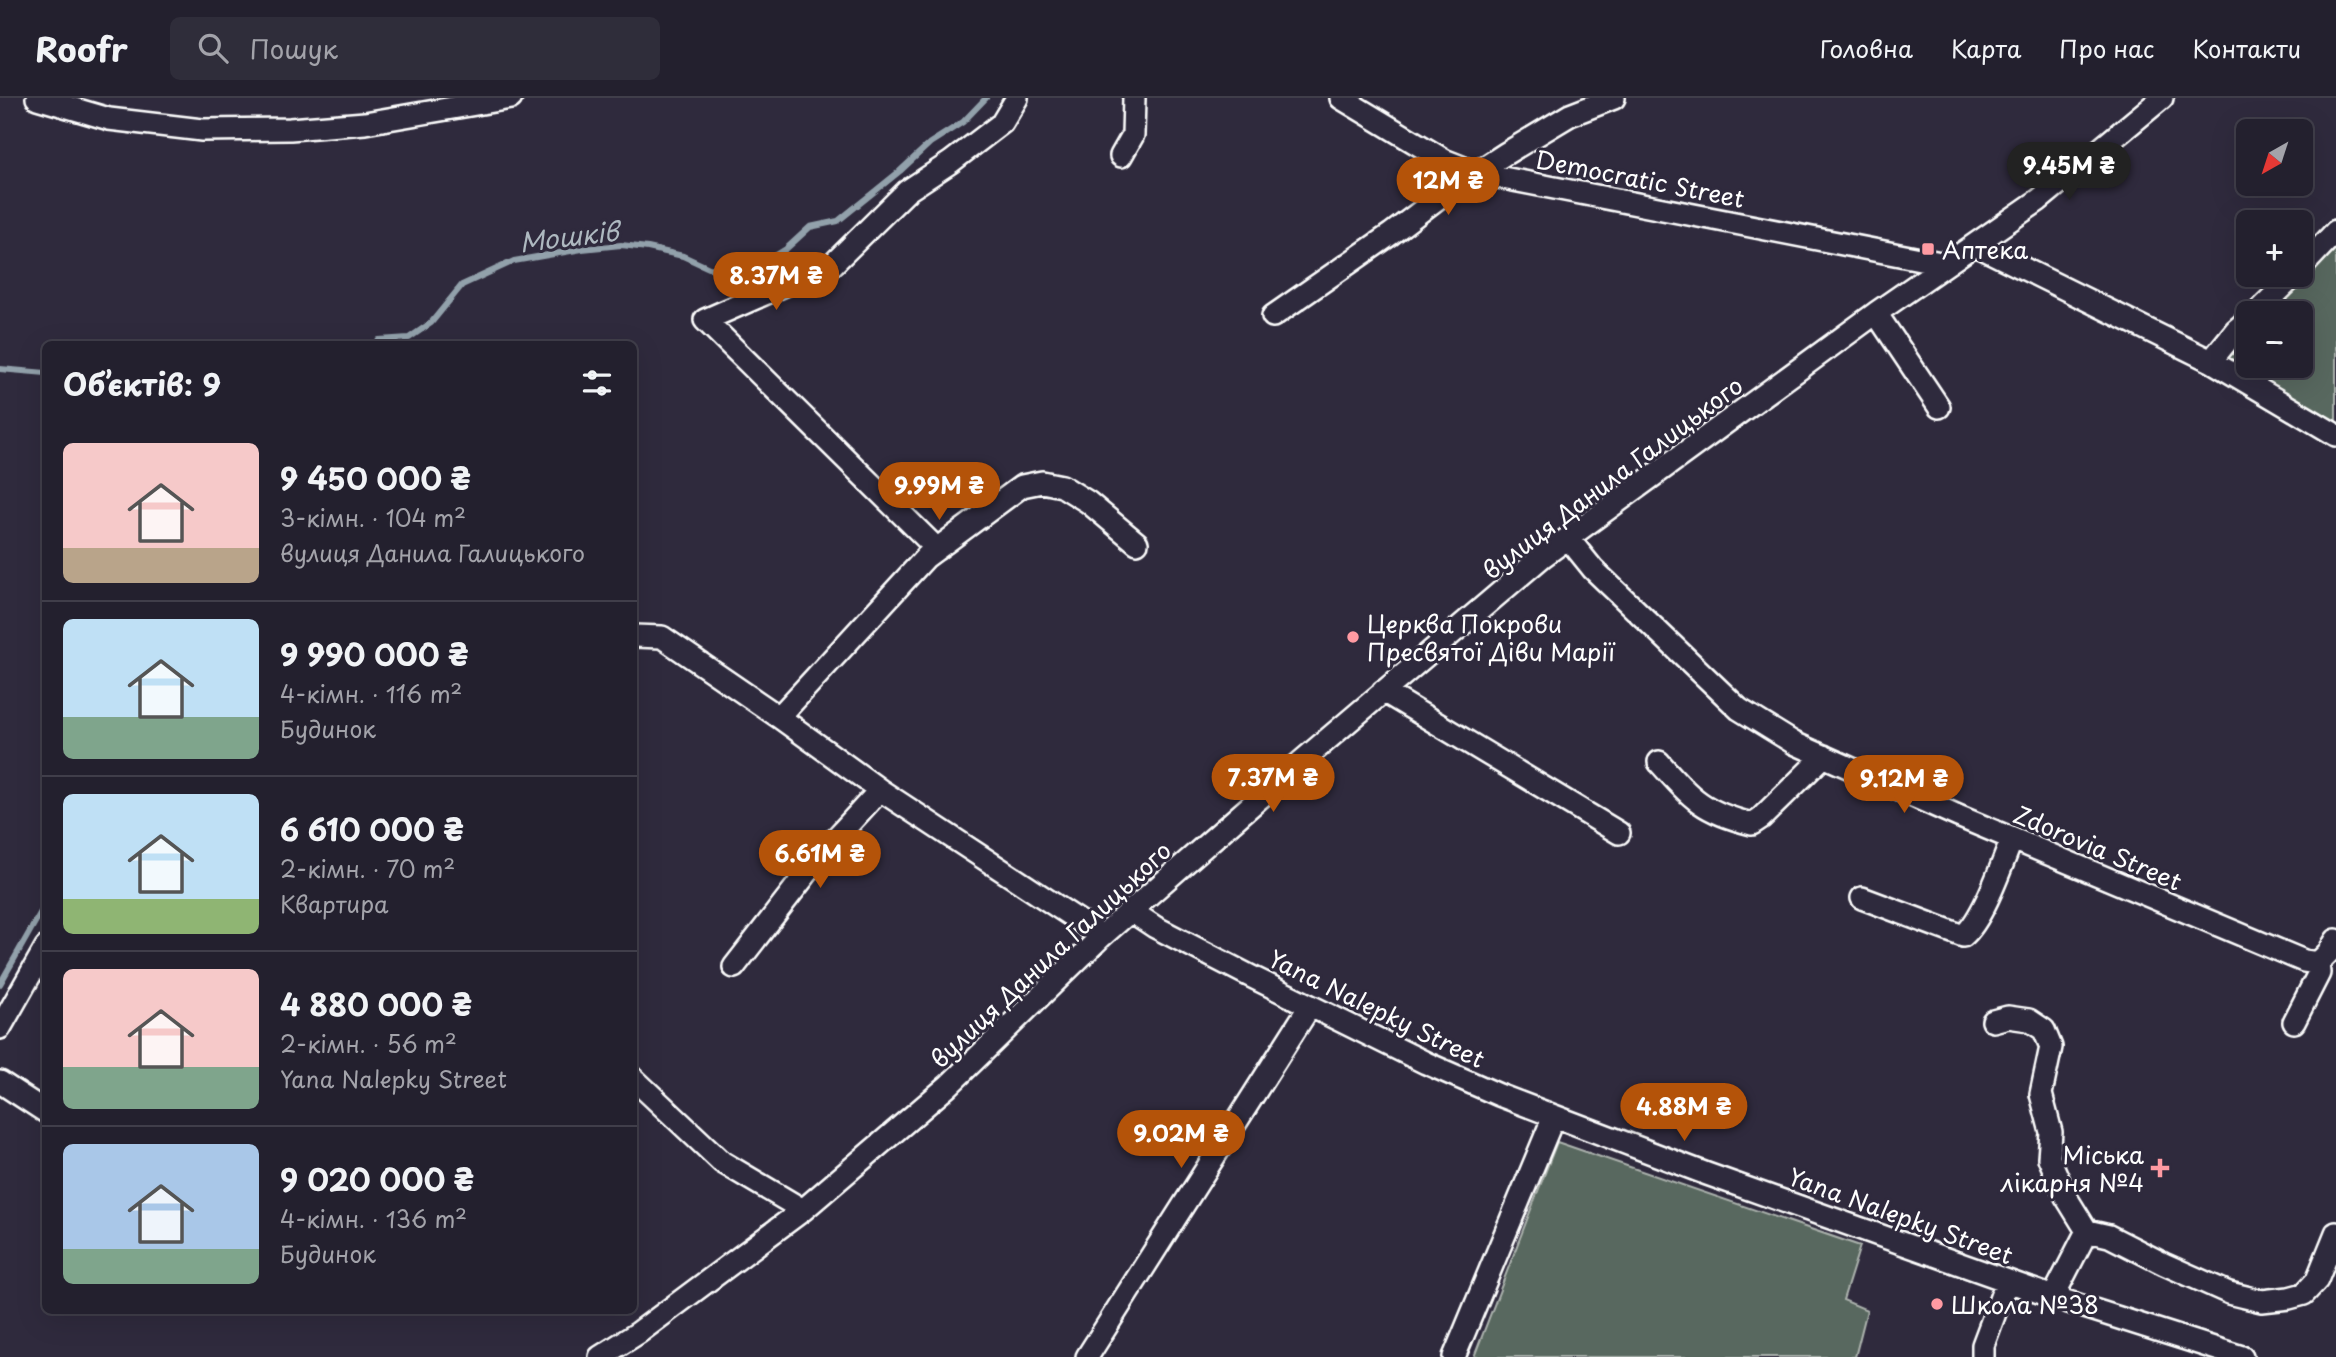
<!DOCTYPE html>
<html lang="uk">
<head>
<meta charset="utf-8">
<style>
  body { margin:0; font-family:"Playpen Sans",sans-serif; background:#2f2d3a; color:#f1f3f6; height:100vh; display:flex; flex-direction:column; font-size:26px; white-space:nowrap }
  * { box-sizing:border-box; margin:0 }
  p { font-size:23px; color:#a3a3aa }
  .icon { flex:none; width:38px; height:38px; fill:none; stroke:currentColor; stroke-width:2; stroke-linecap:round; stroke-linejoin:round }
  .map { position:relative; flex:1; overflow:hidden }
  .drawer { position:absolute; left:42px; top:243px; width:595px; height:973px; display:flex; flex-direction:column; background:#23202e; border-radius:10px; box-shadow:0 7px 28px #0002,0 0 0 2px #403e4a }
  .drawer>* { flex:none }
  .needle { width:46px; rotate:219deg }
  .buttons { position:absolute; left:2236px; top:21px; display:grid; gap:14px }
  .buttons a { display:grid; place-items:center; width:77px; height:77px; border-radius:10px; background:#23202e; box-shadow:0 7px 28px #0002,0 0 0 2px #403e4a; font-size:35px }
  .price { position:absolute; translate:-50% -60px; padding:0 16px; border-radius:24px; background:#b45309; color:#fff; font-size:23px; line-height:46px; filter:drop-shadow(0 2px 4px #0008) }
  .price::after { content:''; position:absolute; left:50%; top:42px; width:21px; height:16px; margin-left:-10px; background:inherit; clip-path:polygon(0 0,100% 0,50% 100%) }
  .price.active { background:#222; color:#fff }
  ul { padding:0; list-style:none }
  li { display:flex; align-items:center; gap:21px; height:175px; padding:0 21px }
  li+li { border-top:2px solid #403e4a }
  li span { display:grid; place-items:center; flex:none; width:196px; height:140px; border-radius:10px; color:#555 }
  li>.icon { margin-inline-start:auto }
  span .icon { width:84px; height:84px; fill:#fffc; stroke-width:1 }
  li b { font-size:30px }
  h2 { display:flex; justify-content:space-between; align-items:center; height:84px; padding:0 21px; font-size:30px }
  header { display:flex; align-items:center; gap:42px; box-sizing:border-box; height:98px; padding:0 35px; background:#23202e; border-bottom:2px solid #403e4a }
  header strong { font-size:33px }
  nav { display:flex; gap:38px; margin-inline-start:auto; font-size:24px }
  .search { width:490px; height:63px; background:#2f2d3a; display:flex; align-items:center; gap:18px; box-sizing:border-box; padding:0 24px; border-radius:10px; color:#a3a3aa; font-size:26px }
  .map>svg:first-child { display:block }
  .green { fill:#59675e; stroke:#acb3ae; stroke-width:2; fill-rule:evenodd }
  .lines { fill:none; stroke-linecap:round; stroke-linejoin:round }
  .stream { stroke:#92a1ab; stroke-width:6 }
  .minor-casing { stroke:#fff; stroke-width:26 }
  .minor { stroke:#2f2a3d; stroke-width:21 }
  .poi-dot { fill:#ff9aa2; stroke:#2f2a3d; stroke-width:2.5 }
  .labels { text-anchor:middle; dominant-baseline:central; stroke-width:6; stroke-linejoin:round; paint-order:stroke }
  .street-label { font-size:24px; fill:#fff; stroke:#2f2a3d }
  .poi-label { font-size:24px; fill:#fff; stroke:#2f2a3d; text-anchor:start }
  .water-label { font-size:26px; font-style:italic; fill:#aeb9c0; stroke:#2f2a3d }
</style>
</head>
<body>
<header>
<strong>Roofr</strong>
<div class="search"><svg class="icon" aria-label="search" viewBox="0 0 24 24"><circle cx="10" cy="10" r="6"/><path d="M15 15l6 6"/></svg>Пошук</div>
<nav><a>Головна</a><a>Карта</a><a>Про нас</a><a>Контакти</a></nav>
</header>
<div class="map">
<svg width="2336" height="1259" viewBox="0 0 2336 1259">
  <rect width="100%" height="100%" fill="#2f2a3d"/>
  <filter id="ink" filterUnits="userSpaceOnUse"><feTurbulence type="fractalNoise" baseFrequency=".0143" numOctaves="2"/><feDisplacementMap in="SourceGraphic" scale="14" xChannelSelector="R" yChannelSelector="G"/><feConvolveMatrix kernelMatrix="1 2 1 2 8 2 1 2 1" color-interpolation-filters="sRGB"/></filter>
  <g filter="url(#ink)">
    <!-- green -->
    <path class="green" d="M2336,123V324L2209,256ZM2249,215H2301V268H2249Z
      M1557,1044L1860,1148L1843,1202L1867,1212L1855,1259H1474Z"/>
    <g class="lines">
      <!-- stream -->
      <path class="stream" d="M375,247L379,242L409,240L431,225L462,187L514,163L582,151L621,147L648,150L683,158L709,170L752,172L786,151L810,129L838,123L900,73L930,45L963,24L986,0
        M0,271L46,275
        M0,886L46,805"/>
      <!-- minor casing -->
      <g class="minor-casing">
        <path id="minor" d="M37,0L109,21L202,32L290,31L365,25L511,0
          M1341,0L1444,62L1477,75L1946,166
          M1121,58L1133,37L1134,0
          M1976,147L2211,263L2336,337
          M2301,170L2336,133
          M1876,215L1939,309
          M2256,215L2295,177
          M1273,218L1391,136L1445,95L1505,56L1570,17L1614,0
          M2211,263L2236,232L2249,221
          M1568,440L1593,471L1739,611L1794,645L1958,718L2304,863L2318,865
          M937,451L705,222L833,166L907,93L951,64L1002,25L1017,0
          M634,538L662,539L779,619L880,692L1102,838
          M1383,593L1619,735
          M779,619L926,459L1022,388L1042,384L1062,388L1088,404L1137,445
          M1659,664C1692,701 1703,714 1752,726L1761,720L1824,658
          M1862,800L1963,838C1983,822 2002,766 2012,741
          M1131,813L1155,829L1250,878L1426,965L1499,997L1707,1076L2053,1199L2242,1259
          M734,869L824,753L880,692
          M1993,923L2008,919L2029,922L2044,932L2051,949L2041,996L2051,1034L2049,1060L2066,1099L2087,1133L2053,1199
          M2294,924L2319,875L2318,865L2329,854L2336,842
          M0,930L46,849
          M634,981L722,1064L803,1112
          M0,984L46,1014
          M2087,1133L2109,1138L2164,1166L2229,1195L2262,1203L2289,1200L2304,1196L2317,1182L2336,1135
          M600,1259L638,1235L803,1112L948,988L1102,838L1295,669L1542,459L1876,215L2039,102L2162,0
          M1087,1259L1310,908
          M1454,1259L1554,1018
          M1983,1259V1247L2007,1183"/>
      </g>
      <!-- minor -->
      <use href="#minor" class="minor"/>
    </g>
  </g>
  <!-- markers -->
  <g class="poi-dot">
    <rect x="1921" y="144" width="14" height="14" rx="3.5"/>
    <circle cx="1353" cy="539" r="7"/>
    <path d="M2156.5 1059.5h7v7h7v7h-7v7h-7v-7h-7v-7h7z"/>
    <circle cx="1937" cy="1206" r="7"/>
  </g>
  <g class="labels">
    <!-- street labels -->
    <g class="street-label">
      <text transform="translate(1640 80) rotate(11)">Democratic Street</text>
      <text transform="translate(1612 379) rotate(-37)">вулиця Данила Галицького</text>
      <text transform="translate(2098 749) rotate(23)">Zdorovia Street</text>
      <text transform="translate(1050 856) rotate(-43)">вулиця Данила Галицького</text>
      <text transform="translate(1377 910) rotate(26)">Yana Nalepky Street</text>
      <text transform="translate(1901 1117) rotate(20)">Yana Nalepky Street</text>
    </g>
    <!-- poi labels -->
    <g class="poi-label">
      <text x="1942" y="151">Аптека</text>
      <text x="1367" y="525">Церква Покрови<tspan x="1367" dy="28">Пресвятої Діви Марії</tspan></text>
      <text x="2144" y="1056" text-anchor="end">Міська<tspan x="2144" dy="28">лікарня №4</tspan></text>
      <text x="1951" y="1206">Школа №38</text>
    </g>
    <!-- water labels -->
    <g class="water-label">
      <text transform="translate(569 138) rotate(-7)">Мошків</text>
    </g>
  </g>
</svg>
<div class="buttons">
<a><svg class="needle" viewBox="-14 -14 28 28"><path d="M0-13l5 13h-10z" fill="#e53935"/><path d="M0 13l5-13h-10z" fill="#a3a3aa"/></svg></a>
<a>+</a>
<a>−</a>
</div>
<b class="price active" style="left:2069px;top:104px">9.45M ₴</b>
<b class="price" style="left:1448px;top:119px">12M ₴</b>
<b class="price" style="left:776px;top:214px">8.37M ₴</b>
<b class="price" style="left:939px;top:424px">9.99M ₴</b>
<b class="price" style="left:1273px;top:716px">7.37M ₴</b>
<b class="price" style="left:1904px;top:717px">9.12M ₴</b>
<b class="price" style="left:820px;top:792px">6.61M ₴</b>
<b class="price" style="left:1684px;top:1045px">4.88M ₴</b>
<b class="price" style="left:1181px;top:1072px">9.02M ₴</b>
<section class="drawer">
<h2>Об’єктів: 9<svg class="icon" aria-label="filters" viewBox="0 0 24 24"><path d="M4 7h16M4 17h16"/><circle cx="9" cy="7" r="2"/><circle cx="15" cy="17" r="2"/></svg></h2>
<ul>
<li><span style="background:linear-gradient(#f6c9c9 75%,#b9a48a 0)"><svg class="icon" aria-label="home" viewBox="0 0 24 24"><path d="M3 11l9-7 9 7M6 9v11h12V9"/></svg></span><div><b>9 450 000 ₴</b><p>3-кімн. · 104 m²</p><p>вулиця Данила Галицького</p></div></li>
<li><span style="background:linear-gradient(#bfe0f5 70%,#7fa58c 0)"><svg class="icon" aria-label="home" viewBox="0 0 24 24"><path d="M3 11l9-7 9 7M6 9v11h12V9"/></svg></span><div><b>9 990 000 ₴</b><p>4-кімн. · 116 m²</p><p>Будинок</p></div></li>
<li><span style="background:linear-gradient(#bfe0f5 75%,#8fb573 0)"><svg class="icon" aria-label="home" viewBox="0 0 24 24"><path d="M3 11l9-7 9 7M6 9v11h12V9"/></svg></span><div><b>6 610 000 ₴</b><p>2-кімн. · 70 m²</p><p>Квартира</p></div></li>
<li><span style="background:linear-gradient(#f6c9c9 70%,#7fa58c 0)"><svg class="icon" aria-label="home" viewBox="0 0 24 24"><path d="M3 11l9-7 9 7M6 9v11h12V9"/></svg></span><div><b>4 880 000 ₴</b><p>2-кімн. · 56 m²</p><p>Yana Nalepky Street</p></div></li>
<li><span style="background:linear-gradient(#a9c7e8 75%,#7fa58c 0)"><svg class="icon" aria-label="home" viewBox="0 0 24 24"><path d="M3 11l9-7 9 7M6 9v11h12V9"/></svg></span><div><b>9 020 000 ₴</b><p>4-кімн. · 136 m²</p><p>Будинок</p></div></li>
</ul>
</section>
</div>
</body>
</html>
